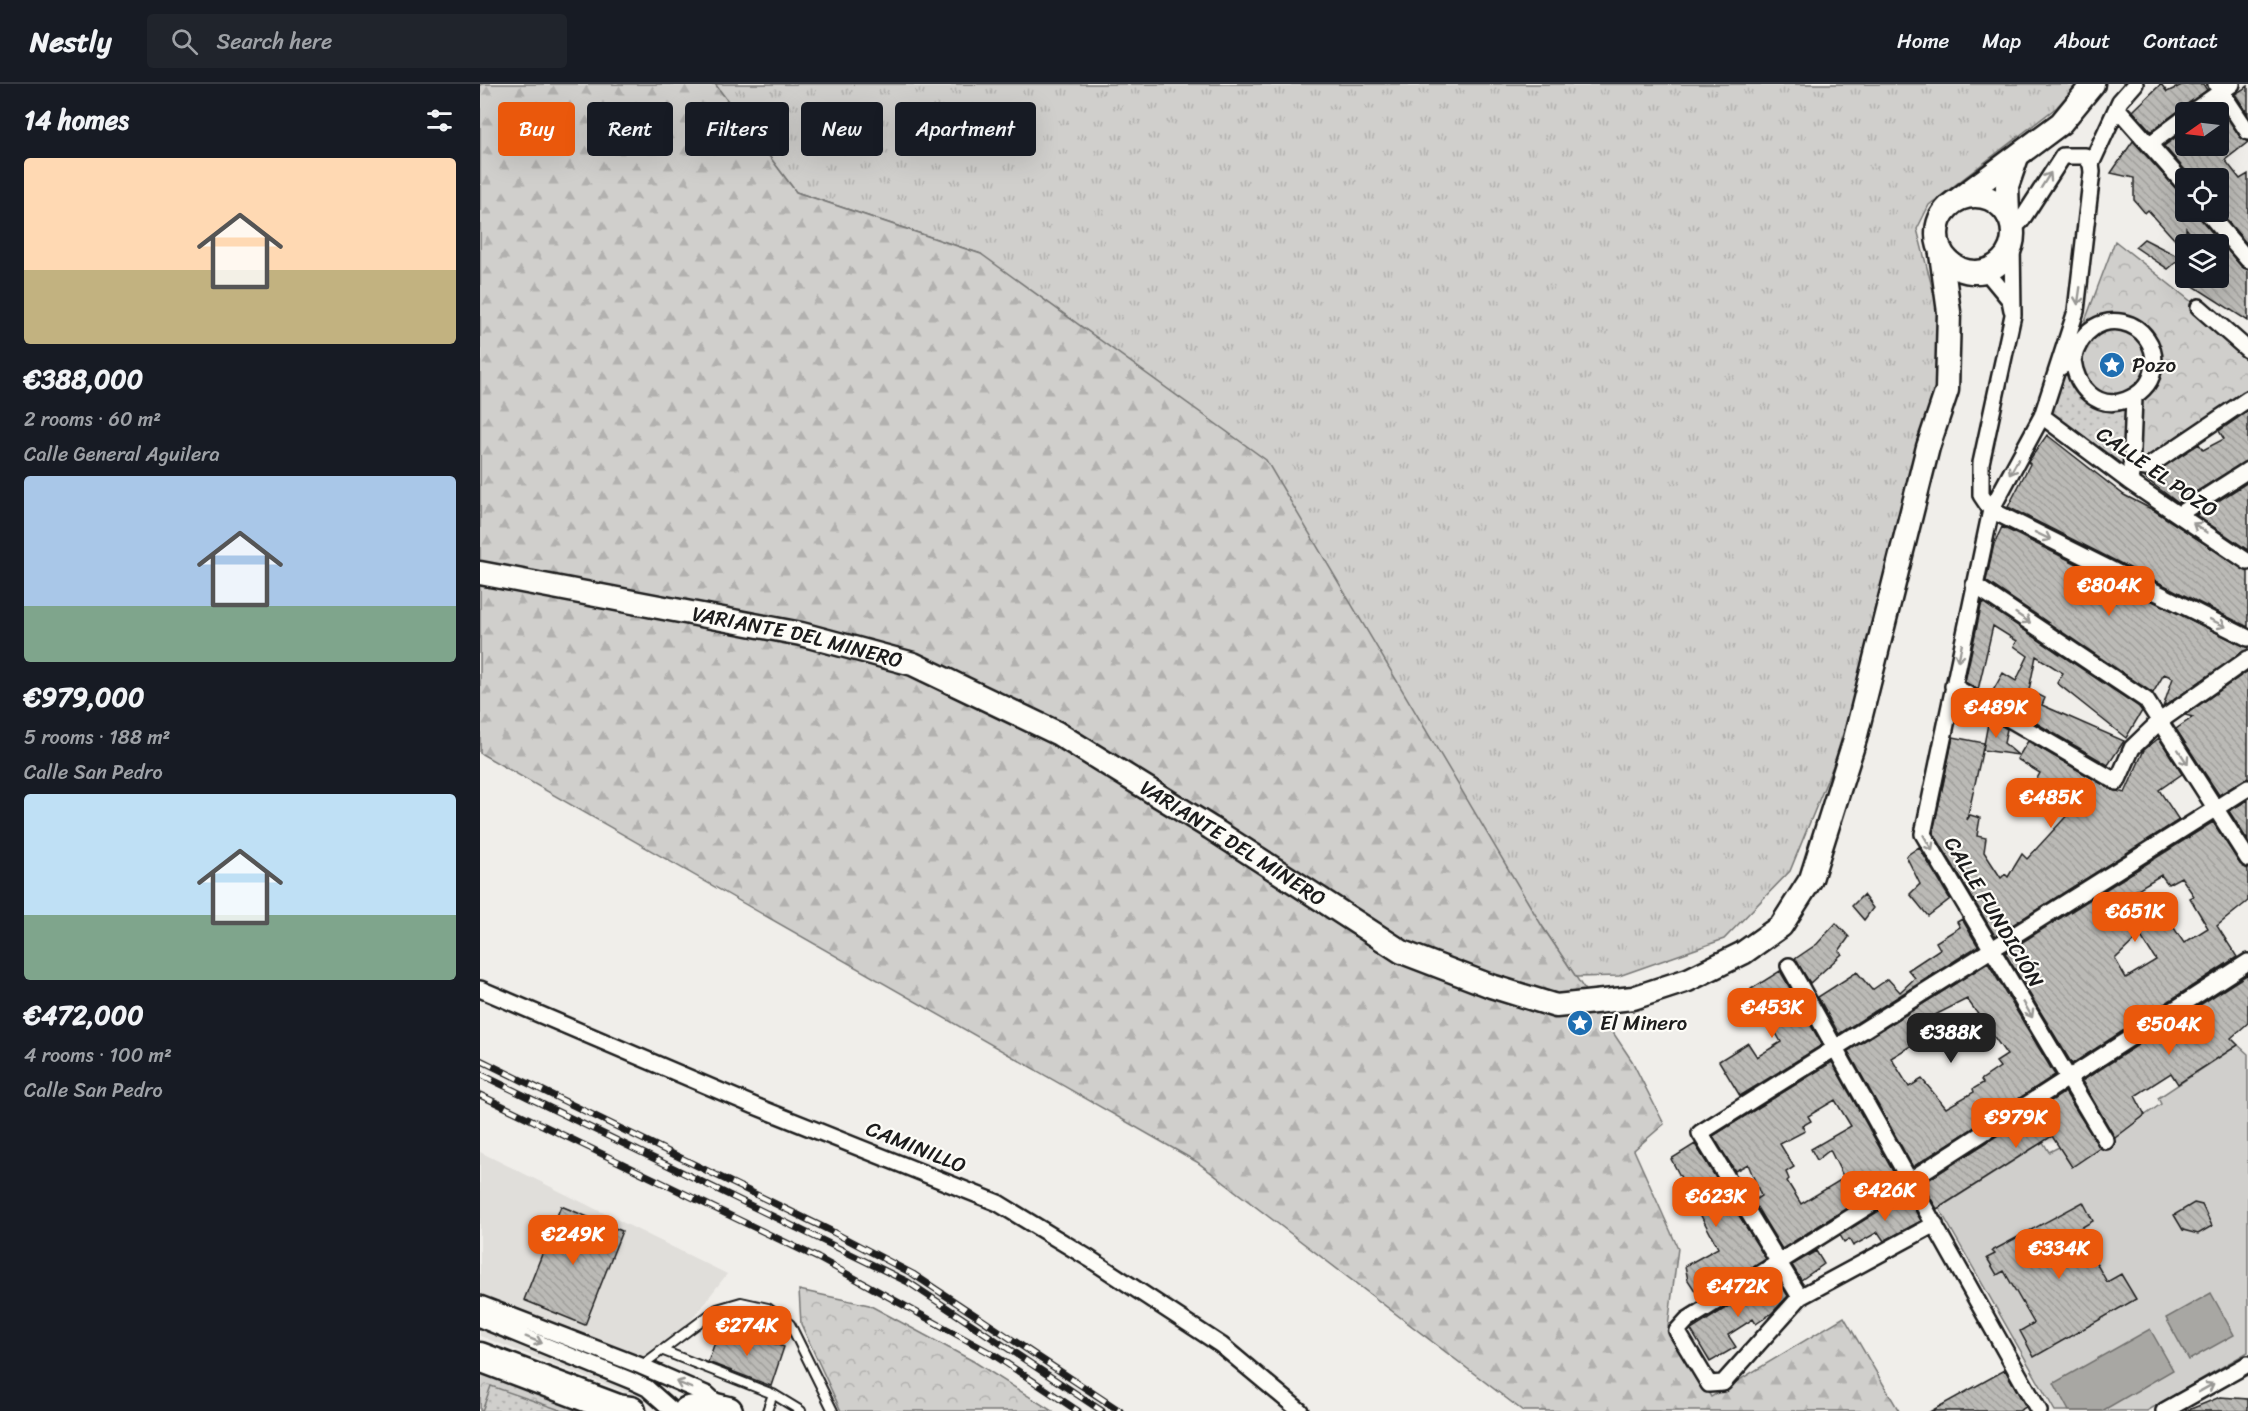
<!DOCTYPE html>
<html lang="en">
<head>
<meta charset="utf-8">
<style>
  body { margin:0; font-family:Sriracha,sans-serif; background:#20242c; color:#f1f3f6; height:100vh; display:flex; flex-direction:column; font-size:22px; white-space:nowrap }
  * { box-sizing:border-box; margin:0 }
  p { font-size:20px; color:#9ea1a6 }
  .icon { flex:none; width:33px; height:33px; fill:none; stroke:currentColor; stroke-width:2; stroke-linecap:round; stroke-linejoin:round }
  .map { position:relative; flex:1; overflow:hidden }
  .sheet { display:flex; flex-direction:column; background:#171b24; width:480px }
  .sheet>* { flex:none }
  .banner { position:absolute; left:18px; top:18px; width:570px; height:54px; display:flex; gap:12px }
  .needle { width:39px; rotate:256deg }
  .buttons { position:absolute; left:1695px; top:18px; display:grid; gap:12px }
  .buttons a { display:grid; place-items:center; width:54px; height:54px; border-radius:6px; background:#171b24; box-shadow:0 6px 24px #0002; font-size:30px }
  .price { position:absolute; translate:-50% -51px; padding:0 14px; border-radius:12px; background:#ea580c; color:#fff; font-size:20px; line-height:39px; filter:drop-shadow(0 2px 3px #0008) }
  .price::after { content:''; position:absolute; left:50%; top:36px; width:18px; height:14px; margin-left:-9px; background:inherit; clip-path:polygon(0 0,100% 0,50% 100%) }
  .price.active { background:#222; color:#fff }
  ul { padding:0; list-style:none }
  li { display:grid; align-content:center; gap:12px; height:318px; padding:0 24px }
  li span { display:grid; place-items:center; height:186px; border-radius:6px; color:#555 }
  li>.icon { margin-inline-start:auto }
  span .icon { width:108px; height:108px; fill:#fffc; stroke-width:1 }
  li b { font-size:26px }
  h2 { display:flex; justify-content:space-between; align-items:center; height:72px; padding:0 24px; font-size:26px }
  .pill { padding:0 21px; border-radius:6px; background:#171b24; box-shadow:0 6px 24px #0002; font-size:21px; line-height:54px }
  .pill.active { background:#ea580c; color:#fff }
  header { display:flex; align-items:center; gap:36px; box-sizing:border-box; height:84px; padding:0 30px; background:#171b24; border-bottom:2px solid #363941 }
  header strong { font-size:28px }
  nav { display:flex; gap:33px; margin-inline-start:auto; font-size:21px }
  .search { width:420px; height:54px; background:#20242c; display:flex; align-items:center; gap:15px; box-sizing:border-box; padding:0 21px; border-radius:6px; color:#9ea1a6; font-size:22px }
  main { display:flex; flex:1; min-height:0 }
  .map>svg:first-child { display:block }
  .built { fill:#e0deda }
  .grass { fill:url(#grass-tufts); stroke:#767674; stroke-width:1.5 }
  .forest { fill:url(#forest-firs); stroke:#767674; stroke-width:1.5 }
  .park { fill:url(#park-crowns); stroke:#767674; stroke-width:1.5 }
  .garden { fill:url(#garden-dots); stroke:#767674; stroke-width:1.5 }
  .pitch { fill:#d0cfcc; stroke:#767674; stroke-width:1.5 }
  .water { fill:#a8a7a3; stroke:#706f6d; stroke-width:1.5 }
  .building { fill:url(#building-back-hatch); stroke:#1c1c1c; stroke-width:1.5; fill-rule:evenodd }
  .lines { fill:none; stroke-linecap:round; stroke-linejoin:round }
  .lane-casing { stroke:#1c1c1c; stroke-width:12 }
  .street-casing { stroke:#1c1c1c; stroke-width:20 }
  .secondary-casing { stroke:#1c1c1c; stroke-width:27 }
  .highway-casing { stroke:#1c1c1c; stroke-width:33 }
  .lane { stroke:#fdfcf7; stroke-width:8 }
  .street { stroke:#fdfcf7; stroke-width:15 }
  .secondary { stroke:#fdfcf7; stroke-width:22 }
  .highway { stroke:#fdfcf7; stroke-width:28 }
  .rail-casing { stroke:#1c1c1c; stroke-width:7 }
  .rail { stroke:#fdfcf7; stroke-width:4.5; stroke-dasharray:14; stroke-linecap:butt }
  .oneway { stroke:#989794 }
  .labels { text-anchor:middle; dominant-baseline:central; stroke-width:4.5; stroke-linejoin:round; paint-order:stroke }
  .poi-label { font-size:21px; fill:#1c1c1c; stroke:#fdfcf7; text-anchor:start }
  .street-label { font-size:21px; fill:#1c1c1c; stroke:#fdfcf7 }
</style>
</head>
<body>
<header>
<strong>Nestly</strong>
<div class="search"><svg class="icon" aria-label="search" viewBox="0 0 24 24"><circle cx="10" cy="10" r="6"/><path d="M15 15l6 6"/></svg>Search here</div>
<nav><a>Home</a><a>Map</a><a>About</a><a>Contact</a></nav>
</header>
<main>
<section class="sheet">
<h2>14 homes<svg class="icon" aria-label="filters" viewBox="0 0 24 24"><path d="M4 7h16M4 17h16"/><circle cx="9" cy="7" r="2"/><circle cx="15" cy="17" r="2"/></svg></h2>
<ul>
<li><span style="background:linear-gradient(#ffd9b3 60%,#c2b280 0)"><svg class="icon" aria-label="home" viewBox="0 0 24 24"><path d="M3 11l9-7 9 7M6 9v11h12V9"/></svg></span><div><b>€388,000</b><p>2 rooms · 60 m²</p><p>Calle General Aguilera</p></div></li>
<li><span style="background:linear-gradient(#a9c7e8 70%,#7fa58c 0)"><svg class="icon" aria-label="home" viewBox="0 0 24 24"><path d="M3 11l9-7 9 7M6 9v11h12V9"/></svg></span><div><b>€979,000</b><p>5 rooms · 188 m²</p><p>Calle San Pedro</p></div></li>
<li><span style="background:linear-gradient(#bfe0f5 65%,#7fa58c 0)"><svg class="icon" aria-label="home" viewBox="0 0 24 24"><path d="M3 11l9-7 9 7M6 9v11h12V9"/></svg></span><div><b>€472,000</b><p>4 rooms · 100 m²</p><p>Calle San Pedro</p></div></li>
</ul>
</section>
<div class="map">
<svg width="1768" height="1327" viewBox="0 0 1768 1327">
  <defs>
    <pattern id="grass-tufts" width="24" height="20" patternUnits="userSpaceOnUse" patternTransform="scale(1.5)"><rect width="24" height="20" fill="#d0cfcc"/><path d="M3 7l-1-3M5 7V3M7 7l1-3M15 17l-1-3M17 17v-4M19 17l1-3" fill="none" stroke="#b2b1af"/></pattern>
    <pattern id="forest-firs" width="22" height="20" patternUnits="userSpaceOnUse" patternTransform="scale(1.5)"><rect width="22" height="20" fill="#d0cfcc"/><path d="M5 1l3.5 6h-7zM16 11l3.5 6h-7z" fill="#b2b1af"/></pattern>
    <pattern id="park-crowns" width="20" height="18" patternUnits="userSpaceOnUse" patternTransform="scale(1.5)"><rect width="20" height="18" fill="#d0cfcc"/><path d="M2 6a3 3 0 1 1 6 0M12 15a3 3 0 1 1 6 0" fill="none" stroke="#b2b1af"/></pattern>
    <pattern id="garden-dots" width="8" height="8" patternUnits="userSpaceOnUse" patternTransform="scale(1.5)"><rect width="8" height="8" fill="#d0cfcc"/><path d="M2 2h.1M6 6h.1" fill="none" stroke="#b2b1af" stroke-width="1.8" stroke-linecap="round"/></pattern>
    <pattern id="building-back-hatch" width="6" height="6" patternUnits="userSpaceOnUse" patternTransform="scale(1.5)"><rect width="6" height="6" fill="#bbbab6"/><path d="M-1 5l2 2M0 0l6 6M5-1l2 2" fill="none" stroke="#a09f9c"/></pattern>
  </defs>
  <rect width="100%" height="100%" fill="#f0eeea"/>
  <filter id="ink" filterUnits="userSpaceOnUse"><feTurbulence type="fractalNoise" baseFrequency=".0167" numOctaves="2"/><feDisplacementMap in="SourceGraphic" scale="12" xChannelSelector="R" yChannelSelector="G"/><feConvolveMatrix kernelMatrix="1 2 1 2 8 2 1 2 1" color-interpolation-filters="sRGB"/></filter>
  <g filter="url(#ink)">
    <!-- built -->
    <path class="built" d="M0,1068L247,1190L153,1311L0,1252Z"/>
    <!-- grass -->
    <path class="grass" d="M235,0H1597L1577,23L1449,121L1437,145L1457,222L1456,305L1366,650L1310,787L1244,855L1139,892L1096,893L1062,842L501,170L316,108Z"/>
    <!-- forest -->
    <path class="forest" d="M0,0H235L316,108L501,170L786,376L1062,842L1152,977L1184,1040L1154,1066L1198,1164L1188,1242L1231,1313L1364,1233L1419,1327H1043L717,1078L0,669Z"/>
    <!-- park -->
    <path class="park" d="M1635,157L1757,254L1768,266V315L1650,398L1562,332L1596,261Z
      M319,1206L389,1221L493,1277L572,1327H361L321,1240Z
      M0,1287L104,1327H0Z"/>
    <!-- garden -->
    <path class="garden" d="M1593,276L1612,313H1654L1650,398L1562,332Z
      M11,1302L83,1327H2Z"/>
    <!-- pitch -->
    <path class="pitch" d="M1758,961L1768,970V1268L1667,1327H1575L1459,1124L1563,1058L1569,1068L1579,1063L1592,1082L1681,1020L1678,1014Z"/>
    <!-- water -->
    <path class="water" d="M1731,1209L1754,1251L1709,1276L1686,1234Z
      M1670,1245L1693,1286L1622,1327H1589L1574,1299Z"/>
    <!-- building -->
    <path class="building" d="M1681,0L1687,8L1704,0H1723L1727,6L1671,47L1653,27Z
      M1768,2V30L1755,10Z
      M1739,21L1760,53L1768,58L1745,76L1760,95L1768,90V161L1738,126V94H1712L1684,62L1706,46V62H1738V28H1728L1737,22L1738,25Z
      M1653,57L1699,108L1706,111V128H1718L1720,134L1761,182L1768,186V237L1701,194H1738V160H1719L1706,144V168L1668,126L1665,129L1654,116V94L1631,89Z
      M1664,155L1701,174L1688,185L1655,163Z
      M1768,327V376L1698,419L1665,394L1719,360L1723,366L1744,355L1739,347Z
      M1567,351L1644,411L1675,427L1768,488V543L1528,423L1550,380L1548,378Z
      M1768,398V466L1716,431Z
      M1522,443L1768,564V565L1683,623L1693,594L1684,590L1673,609L1506,497L1514,460Z
      M1502,518L1659,623L1662,627L1646,654L1577,599L1583,589L1556,572L1549,606L1565,614L1562,621L1644,657L1628,681L1510,612L1523,589L1536,597L1548,572L1534,562L1537,557L1513,542L1498,606L1485,598Z
      M1768,587V694L1739,711L1696,645L1713,633L1705,631Z
      M1509,634L1527,645L1524,659L1538,671L1503,666Z
      M1473,653L1504,659L1487,736L1490,731L1500,734L1497,752L1506,754L1504,768L1521,794L1525,790L1528,793L1542,770L1547,775L1593,725L1554,700L1560,689L1537,675L1548,657L1632,706L1645,709L1664,666L1679,654L1702,690L1679,706L1699,736L1515,852L1453,748Z
      M1768,716V757L1749,727Z
      M1733,738L1760,780L1768,785V817L1737,842L1757,873L1669,930L1665,924L1646,937L1649,943L1592,980L1525,869ZM1681,791L1688,800L1701,793L1714,812L1710,814L1728,844L1704,859L1684,829L1675,835L1656,806ZM1660,851L1676,876L1646,894L1635,875Z
      M1439,763L1470,815L1448,832L1430,810L1440,800L1426,772Z
      M1383,811L1393,824L1384,836L1372,822Z
      M1482,835L1498,862L1359,950L1338,913L1377,888L1392,906L1408,895L1420,908L1435,894L1428,886L1460,865L1456,858L1480,843L1477,838Z
      M1356,839L1369,853L1359,867L1362,870L1330,899L1315,875L1337,860Z
      M1508,879L1575,991L1433,1083L1368,967ZM1487,915L1527,971L1516,978L1520,983L1501,996L1503,999L1493,1005L1494,1008L1466,1024L1442,995L1429,1003L1411,974L1442,955L1438,950L1455,939L1451,933Z
      M1300,887L1315,913L1304,923L1310,932L1321,924L1342,961L1260,1012L1239,977L1268,959L1277,973L1301,958L1271,905Z
      M1768,890V939L1751,954L1758,961L1698,1000L1691,989L1655,1012L1665,1031L1635,1054L1602,997Z
      M1352,978L1416,1093L1302,1165L1273,1117L1281,1112L1268,1080L1255,1087L1233,1052ZM1355,1016L1371,1042L1331,1065L1337,1076L1350,1066L1364,1094L1321,1120L1307,1097L1309,1095L1306,1088L1314,1083L1300,1060L1325,1047L1322,1042L1331,1037L1328,1032Z
      M1585,1008L1620,1064L1592,1083L1572,1052L1457,1125L1442,1100Z
      M1215,1060L1286,1175L1221,1216L1208,1196L1205,1182L1238,1164L1191,1075Z
      M1426,1110L1441,1137L1404,1157L1398,1148L1373,1162L1369,1155L1364,1158L1360,1151Z
      M1603,1118L1613,1137L1597,1146L1627,1198L1641,1190L1656,1215L1554,1273L1540,1247L1554,1239L1524,1187L1517,1191L1507,1174L1515,1170L1512,1167Z
      M1714,1119L1722,1121L1732,1142L1718,1150L1703,1146L1694,1131Z
      M81,1122L142,1147L105,1241L44,1216Z
      M1336,1167L1344,1180L1321,1196L1312,1181Z
      M1296,1192L1308,1212L1292,1229L1276,1240L1273,1235L1248,1251L1256,1263L1230,1278L1211,1246Z
      M239,1247L262,1255L264,1249L304,1263L291,1302L228,1278Z
      M1525,1286L1546,1323L1539,1327H1451Z
      M1740,1313L1768,1315V1327H1706Z"/>
    <g class="lines">
      <!-- lane casing -->
      <g class="lane-casing">
        <path id="lane" d="M181,1266L293,1310L321,1327
          M161,1282L237,1225L261,1218L288,1224L310,1240L353,1327
          M287,1327L293,1310"/>
      </g>
      <!-- street casing -->
      <g class="street-casing">
        <path id="street" d="M1736,0L1768,48
          M1637,24L1706,102
          M1712,28L1752,0
          M1670,60L1706,33
          M1611,80L1640,17L1655,0
          M1727,128L1768,176
          M1533,144L1541,137L1583,72H1605L1611,80L1612,88L1596,227L1562,332L1511,426L1443,750L1626,1057
          M1532,157L1533,231L1501,379V411L1511,426L1768,554
          M1506,187L1530,216L1532,226
          M1719,223L1768,266
          M1579,284L1593,276C1608,213 1683,235 1673,287C1670,301 1659,311 1646,316C1616,327 1596,302 1593,276
          M1562,332L1650,398L1768,478
          M1651,382L1666,384L1768,315
          M1651,391L1654,313
          M1699,430L1768,386
          M1494,501L1666,616L1768,775
          M1473,602L1637,698L1652,664L1680,637L1768,575
          M1309,882L1559,1327
          M0,905L275,1022L518,1119L610,1175L741,1261L820,1327
          M1455,1140L1320,1213L1243,1299L1229,1300L1197,1247L1207,1236L1430,1096L1768,878
          M1320,1213L1220,1049L1768,704
          M0,1220L161,1282L228,1311L240,1322
          M0,1235L152,1297L167,1304L193,1327
          M1684,1327L1768,1280"/>
      </g>
      <!-- secondary casing -->
      <g class="secondary-casing">
        <g id="secondary">
          <circle cx="1495" cy="150" r="38"/>
          <path d="M1480,114L1581,39L1613,0"/>
          <path d="M1528,131L1527,102L1537,73"/>
          <path id="s1" d="M0,489L321,550L433,580L577,649L731,744L922,868L1011,902L1076,922L1153,914L1208,896L1263,869L1301,842L1331,795L1375,655L1448,363L1467,306L1469,228L1461,170"/>
        </g>
      </g>
      <!-- highway casing -->
      <g class="highway-casing">
        <path id="highway" d="M0,1273L138,1325L151,1327
          M208,1327L232,1323L248,1327"/>
      </g>
      <!-- lane -->
      <use href="#lane" class="lane"/>
      <!-- street -->
      <use href="#street" class="street"/>
      <!-- secondary -->
      <use href="#secondary" class="secondary"/>
      <!-- highway -->
      <use href="#highway" class="highway"/>
      <!-- rail casing -->
      <g class="rail-casing">
        <path id="rail" d="M0,976L351,1147L433,1190L640,1327
          M0,990L428,1198L622,1327
          M0,1011L338,1174L514,1271L598,1327"/>
      </g>
      <!-- rail -->
      <use href="#rail" class="rail"/>
    </g>
    <!-- one-way arrows -->
    <defs><path id="oneway-shaft" d="M-6 0H5M1.5-3L5.5 0L1.5 3" fill="none" stroke-width="1.6" stroke-linecap="round" stroke-linejoin="round" transform="scale(1.5)"/></defs>
    <g class="oneway">
      <use href="#oneway-shaft" transform="translate(1566 96) rotate(-58)"/>
      <use href="#oneway-shaft" transform="translate(1599 212) rotate(98)"/>
      <use href="#oneway-shaft" transform="translate(1534 383) rotate(119)"/>
      <use href="#oneway-shaft" transform="translate(1720 444) rotate(-146)"/>
      <use href="#oneway-shaft" transform="translate(1563 452) rotate(26)"/>
      <use href="#oneway-shaft" transform="translate(1543 534) rotate(34)"/>
      <use href="#oneway-shaft" transform="translate(1738 539) rotate(26)"/>
      <use href="#oneway-shaft" transform="translate(1480 569) rotate(102)"/>
      <use href="#oneway-shaft" transform="translate(1703 673) rotate(57)"/>
      <use href="#oneway-shaft" transform="translate(1448 759) rotate(60)"/>
      <use href="#oneway-shaft" transform="translate(1548 926) rotate(60)"/>
      <use href="#oneway-shaft" transform="translate(54 1256) rotate(22)"/>
      <use href="#oneway-shaft" transform="translate(204 1301) rotate(-157)"/>
      <use href="#oneway-shaft" transform="translate(1726 1304) rotate(-29)"/>
    </g>
  </g>
  <!-- icons -->
  <defs>
    <g id="sight-disc" transform="scale(1.35)"><circle r="9.5" fill="#1f6fb2" stroke="#fdfcf7"/><path d="M0-6L1.8-2.2L6-1.7L2.9 1.2L3.7 5.4L0 3.3L-3.7 5.4L-2.9 1.2L-6-1.7L-1.8-2.2Z" fill="#fff"/></g>
  </defs>
  <g fill-rule="evenodd">
    <use href="#sight-disc" x="1632" y="281"/>
    <use href="#sight-disc" x="1100" y="939"/>
  </g>
  <g class="labels">
    <!-- poi labels -->
    <g class="poi-label">
      <text x="1652" y="281">Pozo</text>
      <text x="1120" y="939">El Minero</text>
    </g>
    <!-- street labels -->
    <g class="street-label">
      <text transform="translate(1677 388) rotate(35)">CALLE EL POZO</text>
      <text stroke="none"><textPath href="#s1" startOffset="324">VARIANTE DEL MINERO</textPath></text>
      <text stroke="none"><textPath href="#s1" startOffset="810">VARIANTE DEL MINERO</textPath></text>
      <text transform="translate(1514 828) rotate(59)">CALLE FUNDICIÓN</text>
      <text transform="translate(436 1063) rotate(22)">CAMINILLO</text>
    </g>
  </g>
</svg>
<div class="buttons">
<a><svg class="needle" viewBox="-14 -14 28 28"><path d="M0-13l5 13h-10z" fill="#e53935"/><path d="M0 13l5-13h-10z" fill="#9ea1a6"/></svg></a>
<a><svg class="icon" aria-label="locate" viewBox="0 0 24 24"><circle cx="12" cy="12" r="6"/><path d="M12 2v4M12 18v4M2 12h4M18 12h4"/></svg></a>
<a><svg class="icon" aria-label="layers" viewBox="0 0 24 24"><path d="M12 4l9 5-9 5-9-5zM3 14l9 5 9-5"/></svg></a>
</div>
<b class="price" style="left:1629px;top:533px">€804K</b>
<b class="price" style="left:1516px;top:655px">€489K</b>
<b class="price" style="left:1571px;top:745px">€485K</b>
<b class="price" style="left:1655px;top:859px">€651K</b>
<b class="price" style="left:1292px;top:955px">€453K</b>
<b class="price" style="left:1689px;top:972px">€504K</b>
<b class="price active" style="left:1471px;top:980px">€388K</b>
<b class="price" style="left:1536px;top:1065px">€979K</b>
<b class="price" style="left:1405px;top:1138px">€426K</b>
<b class="price" style="left:1236px;top:1144px">€623K</b>
<b class="price" style="left:93px;top:1182px">€249K</b>
<b class="price" style="left:1579px;top:1196px">€334K</b>
<b class="price" style="left:1258px;top:1234px">€472K</b>
<b class="price" style="left:267px;top:1273px">€274K</b>
<div class="banner">
<a class="pill active">Buy</a>
<a class="pill">Rent</a>
<a class="pill">Filters</a>
<a class="pill">New</a>
<a class="pill">Apartment</a>
</div>
</div>
</main>
</body>
</html>
